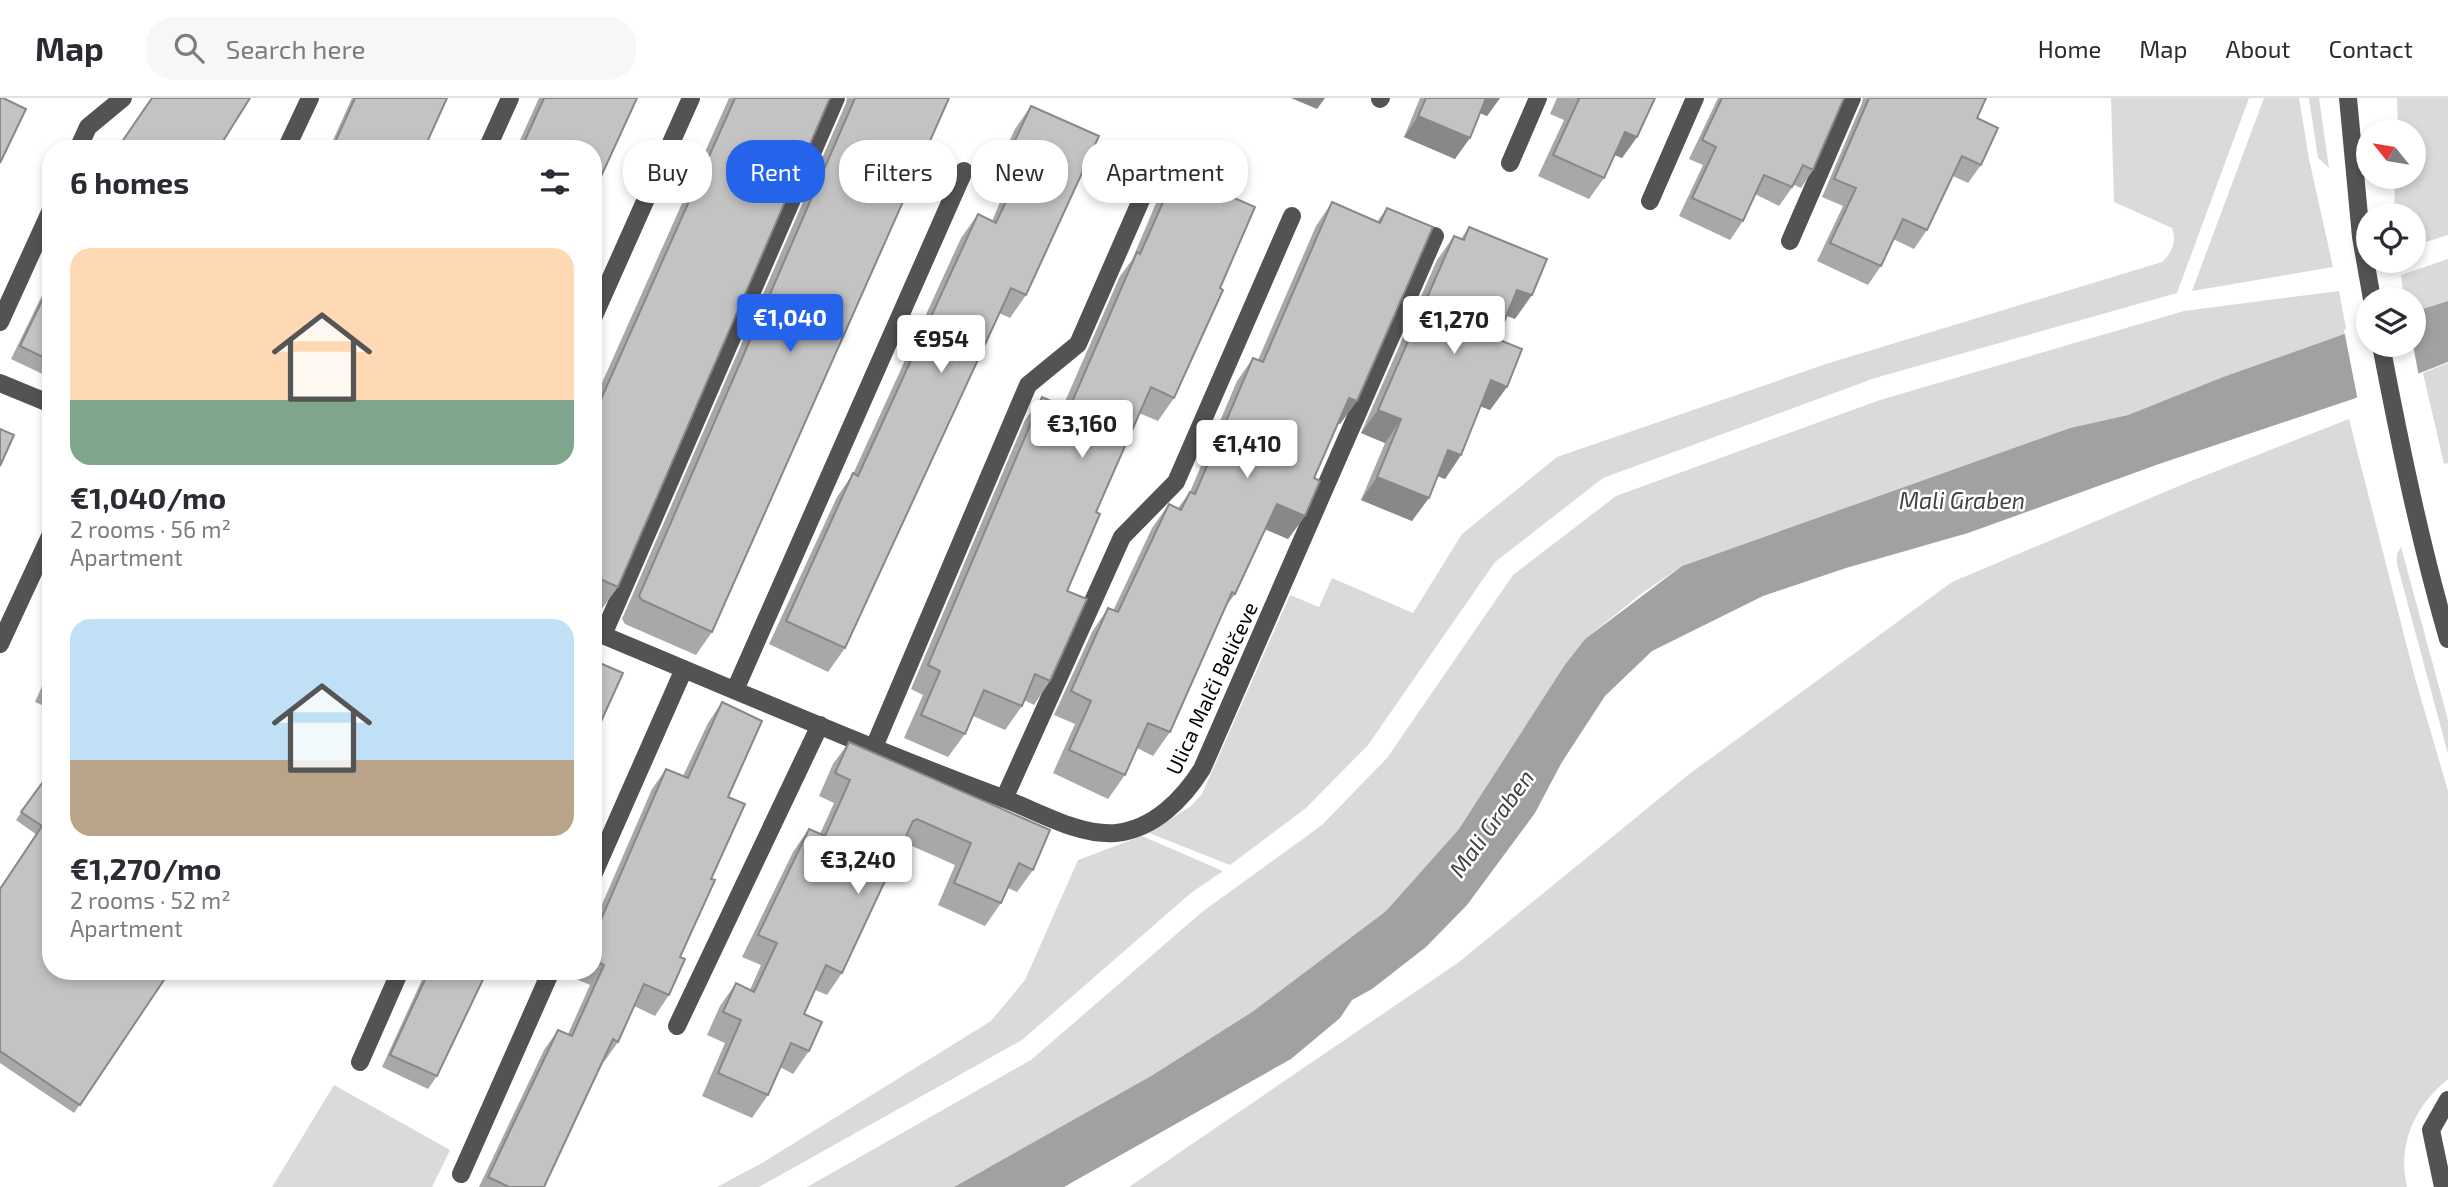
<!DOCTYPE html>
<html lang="en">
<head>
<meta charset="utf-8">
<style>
  body { margin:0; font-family:"Exo 2",sans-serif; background:#f7f7f7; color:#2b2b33; height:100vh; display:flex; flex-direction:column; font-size:26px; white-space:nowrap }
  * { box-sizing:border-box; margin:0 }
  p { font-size:23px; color:#7c7c81 }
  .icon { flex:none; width:38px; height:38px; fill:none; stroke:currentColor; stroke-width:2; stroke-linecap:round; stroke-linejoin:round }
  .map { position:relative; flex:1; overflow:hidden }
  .sheet { position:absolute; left:42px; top:42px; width:560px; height:840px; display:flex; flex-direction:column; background:#fff; border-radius:28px; box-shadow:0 4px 10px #0003 }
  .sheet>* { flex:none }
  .banner { position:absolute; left:623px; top:42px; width:665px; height:63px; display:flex; gap:14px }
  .needle { width:46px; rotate:300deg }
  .tools { position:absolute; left:2356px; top:21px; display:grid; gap:14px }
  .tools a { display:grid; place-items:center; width:70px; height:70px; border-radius:50%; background:#fff; box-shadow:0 4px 10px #0003; font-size:35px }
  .price { position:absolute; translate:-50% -60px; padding:0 16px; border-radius:7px; background:#fff; color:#222; font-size:23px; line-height:46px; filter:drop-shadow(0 2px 4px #0008) }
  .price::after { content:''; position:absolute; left:50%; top:42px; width:21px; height:16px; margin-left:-10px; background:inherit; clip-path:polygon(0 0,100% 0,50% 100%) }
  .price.current { background:#2563eb; color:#fff }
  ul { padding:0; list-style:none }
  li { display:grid; align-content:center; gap:14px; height:371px; padding:0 28px }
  li span { display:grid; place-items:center; height:217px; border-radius:21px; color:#555 }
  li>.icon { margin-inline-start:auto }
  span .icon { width:126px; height:126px; fill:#fffc; stroke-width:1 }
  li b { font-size:30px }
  h2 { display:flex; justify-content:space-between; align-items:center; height:84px; padding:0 28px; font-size:30px }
  .chip { padding:0 24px; border-radius:28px; background:#fff; box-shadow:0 4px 10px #0003; font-size:24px; line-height:63px }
  .chip.current { background:#2563eb; color:#fff }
  header { display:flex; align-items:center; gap:42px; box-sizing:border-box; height:98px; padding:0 35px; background:#fff; border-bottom:2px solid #e1e1e2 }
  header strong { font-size:33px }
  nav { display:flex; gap:38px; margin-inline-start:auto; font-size:24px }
  .search { width:490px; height:63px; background:#f7f7f7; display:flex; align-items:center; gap:18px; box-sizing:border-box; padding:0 24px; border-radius:28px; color:#7c7c81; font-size:26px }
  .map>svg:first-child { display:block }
  .green { fill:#dadada }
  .water { fill:#a1a1a1 }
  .pier { fill:#fff }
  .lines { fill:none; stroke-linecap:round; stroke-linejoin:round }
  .minor { stroke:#535353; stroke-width:18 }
  .wall { fill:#a8a8a8 }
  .shaded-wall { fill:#888 }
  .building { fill:#c3c3c3; stroke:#888; stroke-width:2 }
  .labels { text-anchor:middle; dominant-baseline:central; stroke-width:5; stroke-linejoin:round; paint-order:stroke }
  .street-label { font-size:21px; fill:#000; stroke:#fff }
  .water-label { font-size:23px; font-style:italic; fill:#424242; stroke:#fff }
</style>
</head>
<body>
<header>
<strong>Map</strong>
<div class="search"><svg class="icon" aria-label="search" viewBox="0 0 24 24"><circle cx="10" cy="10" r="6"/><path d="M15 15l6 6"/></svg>Search here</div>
<nav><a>Home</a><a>Map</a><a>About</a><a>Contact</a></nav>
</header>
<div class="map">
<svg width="2448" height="1089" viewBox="0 0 2448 1089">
  <rect width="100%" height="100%" fill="#fff"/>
  <!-- green -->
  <path class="green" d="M2111,0H2249L2177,195L1875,280L1603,380L1495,464L1368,647L1306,710L1230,767L1149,735L1191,708L1202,696L1290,497L1319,509L1332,480L1413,515L1462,436L1557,359L1826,266L2162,164C2172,155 2177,143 2172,130L2114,104Z
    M2264,0H2299L2309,61L2333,169L2192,193Z
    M2309,0H2319L2329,70L2318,60Z
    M2397,0H2448V137L2413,148V117H2394L2395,79H2413V33H2398Z
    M2448,161V203L2413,214V201H2404L2401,177Z
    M2339,193L2347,235L2223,279L2128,317L2070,330L1682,468L1641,496L1585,541L1564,568L1459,731L1386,813L1252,914L1151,978L954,1089H807L1031,962L1202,814L1322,727L1387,660L1513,477L1616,398L1880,302L2184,213Z
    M2448,265V365L2444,366L2423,275Z
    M2349,321L2415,580L2448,693V981C2415,1008 2397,1046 2407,1089H1129L1459,864L1688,677L1952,484L2186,385Z
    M2401,449L2448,622V656L2397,466V456Z
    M1142,738L1223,773L1191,795L1022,942L759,1089H717L762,1065L991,923L1025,882L1078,762Z
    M334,987L450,1052L432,1089H272Z"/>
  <!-- water -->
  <path class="water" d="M2448,203V264L2353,301L2159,366L1968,435L1846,470L1763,498L1652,553L1605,598L1562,664L1535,715L1467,807L1426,849L1372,891L1352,902L1340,920L1291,961L1064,1089H954L1151,978L1252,914L1386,813L1459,731L1564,568L1585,541L1682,468L2070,330L2128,317L2223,279L2347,235L2368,247H2413V214Z"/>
  <!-- pier -->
  <path class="pier" d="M2368,225V247H2413L2419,279L2358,303L2344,232Z"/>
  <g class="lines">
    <!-- minor -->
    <path class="minor" d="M2348,0L2361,139L2372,201
      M1380,1L1381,0
      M78,51L88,29L123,0
      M286,51L310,0
      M487,51L510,0
      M1510,65L1538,0
      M1650,103L1695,0
      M1790,143L1852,0
      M593,220L691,0
      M0,224L51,112
      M2381,247C2400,346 2420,444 2448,541
      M0,285L51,306
      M593,533C730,590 866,649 1005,701C1039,714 1079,738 1116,735C1154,731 1183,701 1202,671L1435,138
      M603,537L836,0
      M0,546L51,436
      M735,592L964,73
      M874,649L1028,287L1078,246L1152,77
      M1004,701L1122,439L1176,384L1292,118
      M593,777L684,571
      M677,928L820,627
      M360,964L400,873
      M461,1076L551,873
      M2443,1089L2431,1032L2448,1002"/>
  </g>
  <!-- wall -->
  <path class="wall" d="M352,0H447L424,51H329Z
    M539,0H637L593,51H516Z
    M729,0H830L618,489L601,512L593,509V305Z
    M847,0H949L712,534L696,557L625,526L622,521L846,5Z
    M1420,0H1500L1487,18L1480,15L1455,61L1404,39Z
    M1557,0H1655L1637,39L1622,60L1614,57L1604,80L1589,101L1538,78L1564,22L1550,16Z
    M1718,0H1844L1813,72L1801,90L1794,87L1779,108L1755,96L1743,123L1730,142L1679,118L1703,67L1689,61Z
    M1863,0H1986L1977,20L1981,67L1968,85L1953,78L1927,132L1914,151L1893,141L1881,168L1868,187L1817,163L1843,108L1822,99L1862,5Z
    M1031,8L1026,197L1010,220L999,215L845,550L828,574L769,546L837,399L853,376L961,140L978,116L992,123L1010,81L995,74L1015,31Z
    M1176,75L1191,81L1195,75L1234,100L1174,300L1158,323L1139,315L1096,414L1067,493L1050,583L1034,607L1024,602L1022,608L1005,632L973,618L965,636L948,659L904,640L923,597L911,591L1025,322L1042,299L1063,308L1120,178L1132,162L1159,98Z
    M1332,104L1377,124L1387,110L1357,303L1340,326H1338L1314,380L1305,418L1288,441L1265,431L1235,496L1224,511L1170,634L1153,658L1137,650L1125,677L1108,701L1053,675L1075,626L1054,617L1092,534L1108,510L1113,513L1152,430L1169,406L1178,410L1190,394L1237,283L1253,260L1258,262L1316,128Z
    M1469,129L1515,221L1506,217L1497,241L1507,289L1490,312L1481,308L1461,357L1445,381L1438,378L1412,423L1361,402L1385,345L1361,335L1437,162L1454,138L1461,141Z
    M51,179V280L11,261Z
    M51,568V611L35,604Z
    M722,604L728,699L711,781L680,859L669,897L655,918L634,908L618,944L604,964L603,963L544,1089H479L544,952L558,932L568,936L590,887L571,879L574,873H593V827L652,691L666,671L683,678L708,625Z
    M849,644L1033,772L1017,794L1008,790L1001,805L985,828L938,807L955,767L903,744L842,875L827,897L815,892L804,916L809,953L793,976L780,969L768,997L752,1020L702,998L725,945L707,937L720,908L736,885L750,892L761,867L742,859L793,754L809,731L820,736L834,705L819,698L833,666Z
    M45,681L170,873L74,1015L0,965V790L37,737L16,722Z
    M426,873H487L437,978L428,991L382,969Z"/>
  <!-- shaded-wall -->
  <path class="shaded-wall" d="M1291,0H1325L1317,11Z
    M1484,0H1500L1487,18L1475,13Z
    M1418,18L1470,40L1455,61L1404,39Z
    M1625,34L1637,39L1622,60L1610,55Z
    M1517,192L1532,197L1515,221L1500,215Z
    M1491,282L1507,289L1490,312L1474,306Z
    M1349,300L1357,303L1340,326L1333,323Z
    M1378,312L1401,321L1385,345L1361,335Z
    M1448,352L1461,357L1445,381L1432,376Z
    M1377,379L1429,400L1412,423L1361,402Z
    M1277,406L1305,418L1288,441L1260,429Z"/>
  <!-- building -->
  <path class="building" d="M0,0H3L26,11L0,65Z
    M152,0H250L218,51H117Z
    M355,0H447L424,51H332Z
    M544,0H637L593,96V51H521Z
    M735,0H830L618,489L593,478V319Z
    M855,0H949L712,534L642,502L639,498Z
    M1426,0H1486L1470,40L1418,18Z
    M1577,0H1655L1637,39L1625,34L1604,80L1553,57L1579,1Z
    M1722,0H1844L1813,72L1803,67L1792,89L1764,77L1743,123L1692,100L1716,49L1702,42Z
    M1869,0H1986L1977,20L1998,30L1981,67L1962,58L1927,132L1903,121L1881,168L1830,145L1856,90L1834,81Z
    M1031,8L1099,38L1026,197L1011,190L845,550L786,523L853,375L858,378L978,116L996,125L1027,58L1011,51Z
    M1176,75L1192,82L1195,75L1236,92L1234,100L1255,109L1220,190L1223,192L1174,300L1151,289L1096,414L1100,416L1067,493L1087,501L1050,583L1035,576L1022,608L984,592L965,636L921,617L940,573L928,567L1042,299L1069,311L1137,154L1140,156Z
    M1332,104L1380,125L1387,110L1433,129L1357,303L1349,300L1314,380L1320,383L1305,418L1277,406L1235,496L1232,494L1170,634L1148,625L1125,677L1069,652L1091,603L1071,593L1108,510L1118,514L1169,406L1181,412L1190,394L1195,396L1253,260L1263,264Z
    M1469,129L1547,161L1532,197L1517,192L1497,241L1522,251L1507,289L1491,282L1461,357L1448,352L1429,400L1377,379L1401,321L1378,312L1454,138L1464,142Z
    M51,184V263L20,248Z
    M0,331L14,337L0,368Z
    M593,562L623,575L595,637L593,636Z
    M51,575V594L44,591Z
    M722,604L762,623L728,699L745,706L711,781L715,782L680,859L685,861L669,897L644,886L618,944L613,941L544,1089H509L488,1079L558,932L572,938L604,867L593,862V840L666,671L688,680Z
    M849,644L1050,732L1033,772L1019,765L1001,805L954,785L971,745L917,721L913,723L842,875L826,867L804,916L822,924L809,953L791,945L768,997L718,975L741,922L723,914L736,885L754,894L777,845L758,837L809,731L825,738L850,682L835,675Z
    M45,681L51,685V873H170L80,1007L0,953V791L42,728L21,714Z
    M429,873H487L437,978L390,957Z"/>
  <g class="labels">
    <!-- street labels -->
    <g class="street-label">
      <text transform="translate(1211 590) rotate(-65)">Ulica Malči Beličeve</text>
    </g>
    <!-- water labels -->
    <g class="water-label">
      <text x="1962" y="402">Mali Graben</text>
      <text transform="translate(1491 725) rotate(-54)">Mali Graben</text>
    </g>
  </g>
</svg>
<div class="tools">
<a><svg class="needle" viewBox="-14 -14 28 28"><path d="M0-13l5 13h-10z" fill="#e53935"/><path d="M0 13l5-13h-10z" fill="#7c7c81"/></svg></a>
<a><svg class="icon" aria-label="locate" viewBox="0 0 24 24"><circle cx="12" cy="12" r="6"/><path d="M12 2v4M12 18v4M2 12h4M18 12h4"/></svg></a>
<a><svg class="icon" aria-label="layers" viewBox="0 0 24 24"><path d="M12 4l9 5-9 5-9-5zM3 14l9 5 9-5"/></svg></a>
</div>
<b class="price current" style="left:790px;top:256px">€1,040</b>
<b class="price" style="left:1454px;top:258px">€1,270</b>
<b class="price" style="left:941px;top:277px">€954</b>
<b class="price" style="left:1082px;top:362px">€3,160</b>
<b class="price" style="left:1247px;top:382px">€1,410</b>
<b class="price" style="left:858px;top:798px">€3,240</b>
<div class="banner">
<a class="chip">Buy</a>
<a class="chip current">Rent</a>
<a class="chip">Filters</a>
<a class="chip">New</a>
<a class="chip">Apartment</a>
</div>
<section class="sheet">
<h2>6 homes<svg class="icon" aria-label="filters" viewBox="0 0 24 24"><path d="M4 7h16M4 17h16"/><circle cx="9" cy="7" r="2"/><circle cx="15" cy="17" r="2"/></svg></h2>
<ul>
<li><span style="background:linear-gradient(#ffd9b3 70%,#7fa58c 0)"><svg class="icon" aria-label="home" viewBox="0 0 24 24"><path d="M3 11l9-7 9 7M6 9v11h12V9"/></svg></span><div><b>€1,040/mo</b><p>2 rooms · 56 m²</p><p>Apartment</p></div></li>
<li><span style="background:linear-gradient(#bfe0f5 65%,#b9a48a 0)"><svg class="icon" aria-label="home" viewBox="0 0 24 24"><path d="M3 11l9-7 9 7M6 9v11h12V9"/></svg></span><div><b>€1,270/mo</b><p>2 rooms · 52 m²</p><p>Apartment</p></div></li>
</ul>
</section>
</div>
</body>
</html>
